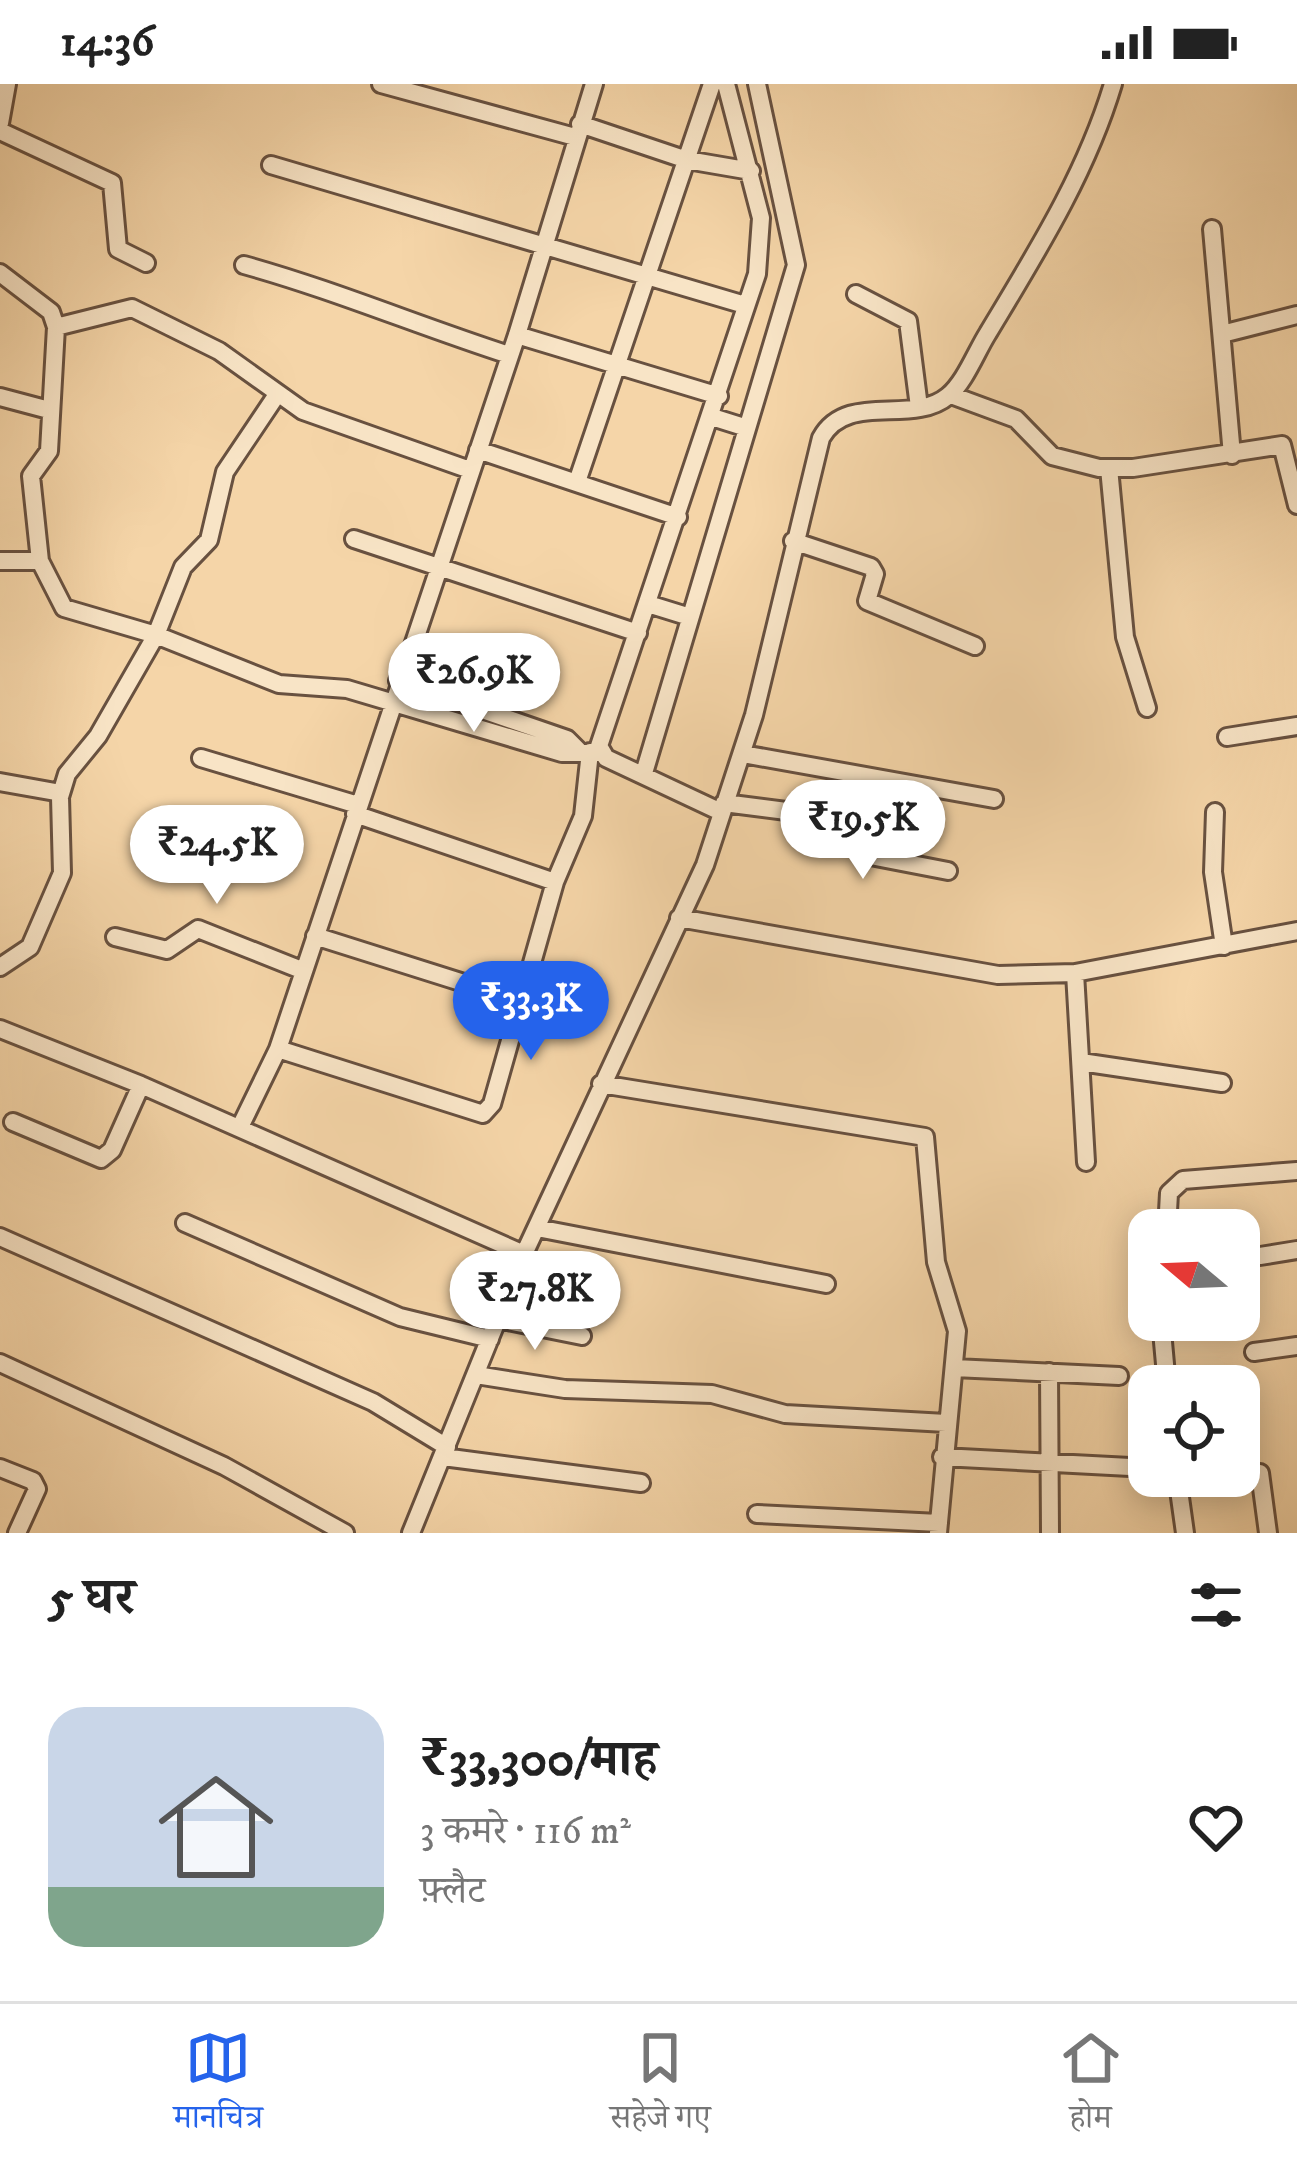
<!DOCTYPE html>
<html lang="hi">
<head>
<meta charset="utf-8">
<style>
  body { margin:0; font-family:"IM FELL DW Pica","Noto Serif Devanagari",serif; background:#f2f2f2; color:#222; height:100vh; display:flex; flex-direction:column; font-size:45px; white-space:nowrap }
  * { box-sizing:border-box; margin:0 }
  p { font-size:39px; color:#767676 }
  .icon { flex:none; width:66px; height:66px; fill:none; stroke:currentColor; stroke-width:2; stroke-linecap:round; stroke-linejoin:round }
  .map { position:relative; height:1449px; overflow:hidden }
  .sheet { display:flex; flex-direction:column; background:#fff; flex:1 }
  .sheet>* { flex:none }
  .needle { width:78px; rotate:289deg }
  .fabs { position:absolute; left:1128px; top:1125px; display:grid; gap:24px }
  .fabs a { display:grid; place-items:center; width:132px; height:132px; border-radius:24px; background:#fff; box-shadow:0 6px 30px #0003; font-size:60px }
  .price { position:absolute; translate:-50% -102px; padding:0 27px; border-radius:42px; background:#fff; color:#222; font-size:39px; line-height:78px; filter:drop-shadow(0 3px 6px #0008) }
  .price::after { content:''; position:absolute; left:50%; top:72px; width:36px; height:27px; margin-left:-18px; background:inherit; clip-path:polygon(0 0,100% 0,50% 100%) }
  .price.current { background:#2563eb; color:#fff }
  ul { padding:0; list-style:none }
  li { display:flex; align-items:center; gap:36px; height:300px; padding:0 48px }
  li span { display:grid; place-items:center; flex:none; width:336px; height:240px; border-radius:36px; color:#555 }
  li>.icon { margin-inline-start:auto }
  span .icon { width:144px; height:144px; fill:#fffc; stroke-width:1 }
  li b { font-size:51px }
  h2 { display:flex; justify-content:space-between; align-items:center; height:144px; padding:0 48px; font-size:51px }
  .status { display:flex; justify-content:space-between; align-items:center; height:84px; padding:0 60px; background:#fff; direction:ltr }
  .status svg { height:33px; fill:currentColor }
  .tabs { display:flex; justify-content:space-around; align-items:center; height:168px; border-top:3px solid #e0e0e0; background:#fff; font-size:33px; color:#767676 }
  .tabs a { display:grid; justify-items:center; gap:6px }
  .tabs .current { color:#2563eb }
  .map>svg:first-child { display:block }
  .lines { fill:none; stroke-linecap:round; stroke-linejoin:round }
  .minor-casing { stroke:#685140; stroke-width:22 }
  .minor { stroke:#f8e4c6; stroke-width:16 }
</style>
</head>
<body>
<div class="status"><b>14:36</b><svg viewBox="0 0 49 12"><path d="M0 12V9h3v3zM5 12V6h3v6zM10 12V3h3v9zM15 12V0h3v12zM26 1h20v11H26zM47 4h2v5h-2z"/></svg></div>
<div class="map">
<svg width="1297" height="1449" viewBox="0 0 1297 1449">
  <rect width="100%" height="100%" fill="#f5d5a8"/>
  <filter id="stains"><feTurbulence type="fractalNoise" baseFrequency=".00167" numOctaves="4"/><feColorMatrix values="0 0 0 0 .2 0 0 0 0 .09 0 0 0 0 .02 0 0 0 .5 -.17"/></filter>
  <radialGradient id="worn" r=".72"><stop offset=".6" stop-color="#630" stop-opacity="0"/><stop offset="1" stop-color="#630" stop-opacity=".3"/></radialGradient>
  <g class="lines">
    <!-- minor casing -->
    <g class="minor-casing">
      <path id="minor" d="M381,0L575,53
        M0,39L7,0
        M580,40L687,76L751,87
        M0,47L112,99L118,165L146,179
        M271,81L745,221
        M1212,145L1232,371
        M244,181C334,206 419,242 509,271
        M0,189L51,228L56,243L49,367L31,392L40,477L64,524L156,551L279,600L347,605L562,669H599
        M856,210L908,237L919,323
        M56,243L132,224L219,267L303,327L470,386
        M1222,250L1297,231
        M517,251L719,312
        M951,311L1016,335L1052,372L1099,384H1133L1282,361L1297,421
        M0,313L49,326
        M712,333L747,344
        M478,366L678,433
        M1109,384L1125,553L1147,624
        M577,398L712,0
        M354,455L638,549
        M793,457L871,483L875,490L867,517L975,562
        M0,477H40
        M648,520L690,533
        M398,597L567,655L578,666
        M1227,653L1297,642
        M743,670L994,715
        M201,674L358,721
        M644,689L796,181L757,0
        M0,698L61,709
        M724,719L911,743
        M721,728L606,674L599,662L757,190L761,134L726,0
        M1215,728L1213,788L1224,862
        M355,730L555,798
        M862,737L860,770L948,787
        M679,834L998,891L1075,889L1297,847
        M315,852L521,917
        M115,853L167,866L198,845L304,887
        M0,883L30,863L62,789L60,713L67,690L98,652L156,551L183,483L209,456L225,388L276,312
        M1075,889L1086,1078
        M0,945L141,1001L524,1170
        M278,965L483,1030L492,1020L555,798L583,732L590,668
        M1081,978L1222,999
        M601,1000L925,1053L936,1178L957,1247L938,1449
        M13,1038L101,1075L112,1066L141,1001
        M240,1043L278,965L517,251L594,0
        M185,1139L400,1233L490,1255
        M537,1144L826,1200
        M1167,1146L1169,1109L1183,1096L1297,1087
        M0,1153L373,1318L447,1363
        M1260,1172L1297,1166
        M498,1235L582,1252
        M1161,1236L1167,1302
        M1254,1268L1297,1262
        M0,1279L224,1382L345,1449
        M954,1284L1119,1292
        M1049,1288L1050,1449
        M476,1291L565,1305L712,1310L785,1330L946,1339
        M443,1373L641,1399
        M942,1373L1130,1383
        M0,1384L33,1397L37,1405L17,1449
        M1260,1389L1268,1449
        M1177,1392L1185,1449
        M757,1430L939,1439
        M411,1449L524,1170L705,781L754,631L821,354C847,307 912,342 948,312C965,298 976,268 988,249C1036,169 1086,90 1113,0"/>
    </g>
    <!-- minor -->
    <use href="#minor" class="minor"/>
  </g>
  <rect width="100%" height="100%" filter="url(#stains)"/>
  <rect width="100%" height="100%" fill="url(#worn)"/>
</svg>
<div class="fabs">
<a><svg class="needle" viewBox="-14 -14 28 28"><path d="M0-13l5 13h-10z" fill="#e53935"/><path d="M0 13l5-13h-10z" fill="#767676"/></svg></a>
<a><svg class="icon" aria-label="locate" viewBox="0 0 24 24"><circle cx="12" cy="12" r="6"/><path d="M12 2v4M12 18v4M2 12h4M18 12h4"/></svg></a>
</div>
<b class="price" style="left:474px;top:651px">₹26.9K</b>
<b class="price" style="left:863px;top:798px">₹19.5K</b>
<b class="price" style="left:217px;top:823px">₹24.5K</b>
<b class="price current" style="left:531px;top:979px">₹33.3K</b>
<b class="price" style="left:535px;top:1269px">₹27.8K</b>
</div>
<section class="sheet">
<h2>5 घर<svg class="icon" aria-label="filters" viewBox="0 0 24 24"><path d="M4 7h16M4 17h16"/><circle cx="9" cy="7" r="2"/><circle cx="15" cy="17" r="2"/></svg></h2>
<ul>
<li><span style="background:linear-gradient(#c9d6e8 75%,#7fa58c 0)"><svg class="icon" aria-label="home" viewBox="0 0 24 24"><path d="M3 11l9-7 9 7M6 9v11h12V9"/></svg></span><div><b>₹33,300/माह</b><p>3 कमरे · 116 m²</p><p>फ़्लैट</p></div><svg class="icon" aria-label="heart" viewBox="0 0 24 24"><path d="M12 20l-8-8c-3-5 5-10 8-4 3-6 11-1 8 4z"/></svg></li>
</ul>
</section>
<nav class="tabs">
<a class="current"><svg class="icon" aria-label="map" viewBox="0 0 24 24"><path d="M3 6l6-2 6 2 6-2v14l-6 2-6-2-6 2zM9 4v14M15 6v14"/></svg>मानचित्र</a>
<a><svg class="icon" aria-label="saved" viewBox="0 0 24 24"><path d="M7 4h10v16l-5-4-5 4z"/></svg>सहेजे गए</a>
<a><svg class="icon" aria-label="home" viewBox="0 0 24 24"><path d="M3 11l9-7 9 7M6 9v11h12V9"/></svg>होम</a>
</nav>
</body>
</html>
